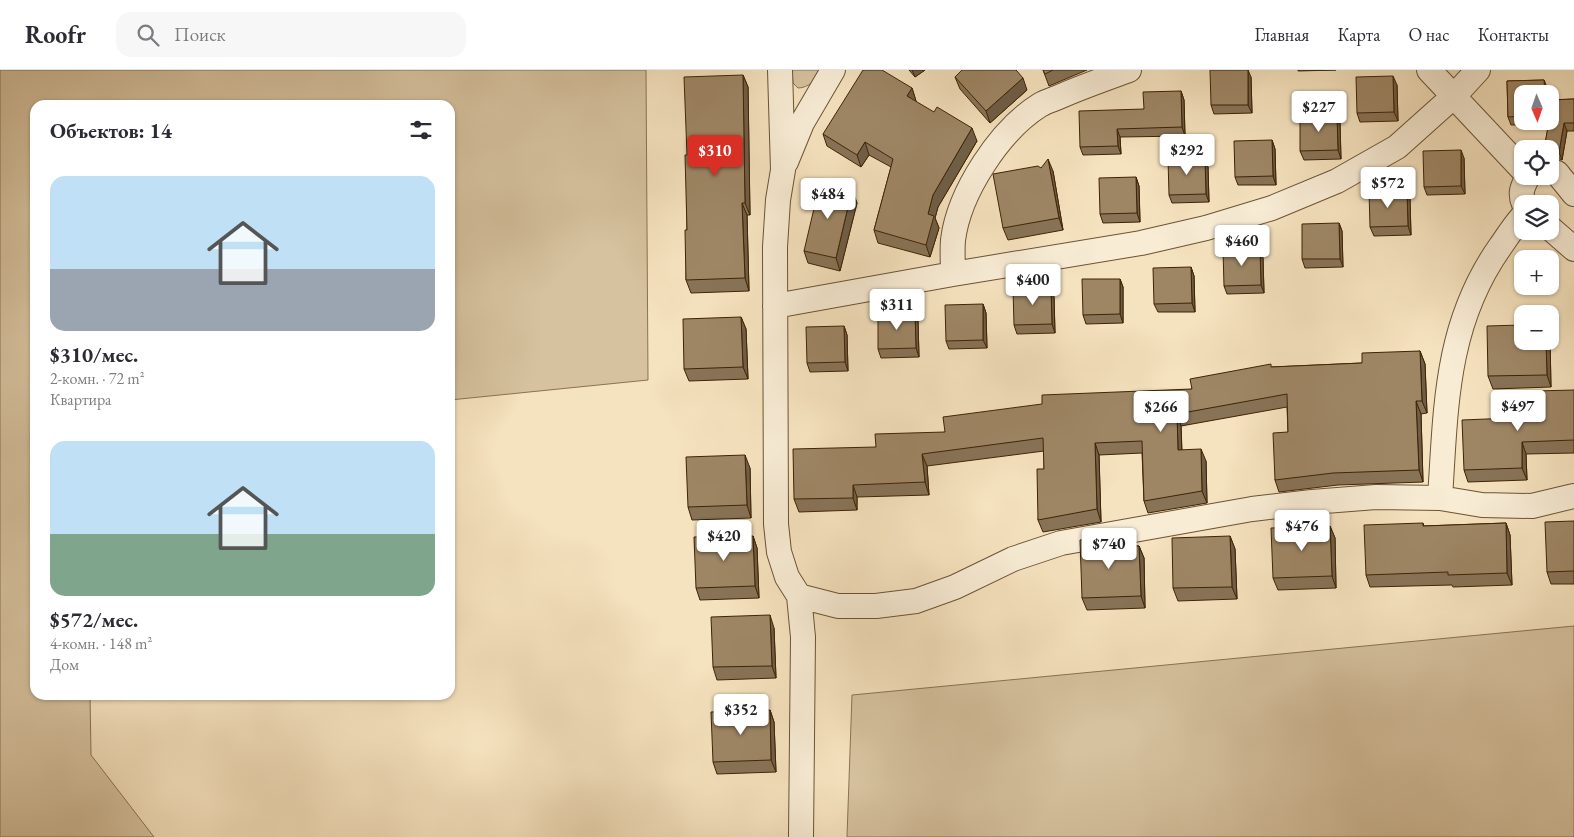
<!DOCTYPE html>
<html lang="ru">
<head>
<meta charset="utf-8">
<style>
  body { margin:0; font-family:"EB Garamond",serif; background:#f7f7f7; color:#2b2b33; height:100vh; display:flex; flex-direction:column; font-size:19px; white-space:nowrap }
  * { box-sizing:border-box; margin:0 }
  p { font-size:16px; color:#7c7c81 }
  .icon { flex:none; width:28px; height:28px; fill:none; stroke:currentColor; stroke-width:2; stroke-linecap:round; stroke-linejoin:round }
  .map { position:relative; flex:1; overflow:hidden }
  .sheet { position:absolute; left:30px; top:30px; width:425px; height:600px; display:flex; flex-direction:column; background:#fff; border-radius:15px; box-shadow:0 1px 4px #0004 }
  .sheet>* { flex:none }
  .needle { width:32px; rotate:178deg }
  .tools { position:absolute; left:1514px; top:15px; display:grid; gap:10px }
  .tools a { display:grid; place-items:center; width:45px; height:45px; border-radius:10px; background:#fff; box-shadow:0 1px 4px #0004; font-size:25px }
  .price { position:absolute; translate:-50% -42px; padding:0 11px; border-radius:5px; background:#fff; color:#222; font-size:16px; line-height:32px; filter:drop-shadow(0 1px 2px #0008) }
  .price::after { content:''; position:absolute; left:50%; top:30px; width:15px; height:11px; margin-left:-8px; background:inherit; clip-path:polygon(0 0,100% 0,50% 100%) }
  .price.selected { background:#d93025; color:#fff }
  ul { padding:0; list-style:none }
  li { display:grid; align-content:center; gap:10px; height:265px; padding:0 20px }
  li span { display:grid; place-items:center; height:155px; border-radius:15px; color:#555 }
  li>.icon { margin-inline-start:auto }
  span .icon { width:90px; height:90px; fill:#fffc; stroke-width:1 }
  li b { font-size:21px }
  h2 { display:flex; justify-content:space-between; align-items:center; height:60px; padding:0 20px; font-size:21px }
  header { display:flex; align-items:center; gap:30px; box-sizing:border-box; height:70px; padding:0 25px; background:#fff; border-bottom:1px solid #e1e1e2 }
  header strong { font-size:24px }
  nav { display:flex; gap:28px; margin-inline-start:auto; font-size:18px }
  .search { width:350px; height:45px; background:#f7f7f7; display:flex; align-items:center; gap:12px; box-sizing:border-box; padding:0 18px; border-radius:15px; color:#7c7c81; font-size:19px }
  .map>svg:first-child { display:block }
  .grass { fill:#d6c29f; stroke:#8a7252 }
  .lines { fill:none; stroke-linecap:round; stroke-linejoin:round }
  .minor-casing { stroke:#6c5333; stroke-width:26 }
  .minor { stroke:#f8ecd5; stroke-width:24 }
  .wall { fill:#887357; stroke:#3f2305 }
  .shaded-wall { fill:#6f5e47; stroke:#3f2305 }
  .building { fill:#9e8665; stroke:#3f2305 }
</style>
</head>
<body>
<header>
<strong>Roofr</strong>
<div class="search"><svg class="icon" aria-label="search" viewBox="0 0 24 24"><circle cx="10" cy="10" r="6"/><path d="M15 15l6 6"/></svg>Поиск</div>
<nav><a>Главная</a><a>Карта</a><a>О нас</a><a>Контакты</a></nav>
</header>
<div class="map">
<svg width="1574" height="767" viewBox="0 0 1574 767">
  <rect width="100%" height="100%" fill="#f5e2be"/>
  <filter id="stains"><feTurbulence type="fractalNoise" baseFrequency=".004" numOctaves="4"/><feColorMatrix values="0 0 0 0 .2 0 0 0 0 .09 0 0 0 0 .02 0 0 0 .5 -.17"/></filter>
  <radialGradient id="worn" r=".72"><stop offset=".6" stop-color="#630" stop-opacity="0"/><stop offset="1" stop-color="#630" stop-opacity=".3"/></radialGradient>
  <!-- grass -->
  <path class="grass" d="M0,0H646L648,310L450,330V35H35V625H90L91,685L154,767H0Z
    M792,0H823C816,9 809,18 798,18L793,13Z
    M1574,556V767H847L852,625Z"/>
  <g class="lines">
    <!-- minor casing -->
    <g class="minor-casing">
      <path id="minor" d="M780,0L783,100L778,130L775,177L776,454L779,482L787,507L799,526L803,567L801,767
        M1429,0L1522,99
        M786,92L802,53L833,0
        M1550,100L1557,103L1574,124
        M1524,134C1519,123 1523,116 1528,106
        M1550,158L1574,179
        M953,204C953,193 952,181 953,170C959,122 1000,60 1040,35C1047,31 1055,29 1061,26C1084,16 1107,8 1129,0
        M775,236L953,204L1141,173L1206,158L1272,138L1337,111L1397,77L1454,26L1478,0
        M1440,428C1446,338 1445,255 1500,177C1507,167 1514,156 1522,147
        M799,526L838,536H876L916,531L955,517L1013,489L1061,473L1252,439L1312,432L1376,427L1440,428L1482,435L1532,436L1574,426"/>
    </g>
    <!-- minor -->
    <use href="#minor" class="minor"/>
  </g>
  <!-- wall -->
  <path class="wall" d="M909,0H925L915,7Z
    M1043,0H1087L1049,16Z
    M1298,0H1336L1298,1Z
    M743,5L748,17L750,145H747L749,221L691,223L686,210L687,160V85Z
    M955,7L1027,20L990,53L960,19Z
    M1251,7L1252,43L1214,44L1211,35Z
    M1544,10L1547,18V24H1522V51H1550V30L1574,29V61H1567L1562,90L1555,87H1550V79H1544L1549,54L1511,55L1508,47L1507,11Z
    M1397,15L1398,51L1360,52L1357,43Z
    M912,18L916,31V32L977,71L938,137L935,148L939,158L930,187L878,173L874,160L891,97L869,85L861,97L827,76L823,64Z
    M1181,21L1184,30L1185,66L1120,67L1121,84L1083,85L1080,77L1144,39Z
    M1337,44L1340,53L1341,89L1304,90L1300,81Z
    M1272,70L1275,79L1276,115H1238L1235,107Z
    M1464,88L1465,124L1427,125L1424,117Z
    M1208,97L1209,132L1172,133L1169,125Z
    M1053,101L1063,160L1008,170L1003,158Z
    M1136,107L1139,116L1140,152L1103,153L1100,144Z
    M852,120L857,133L840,201L808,193L804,181Z
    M1407,121L1410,129L1411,165L1374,166L1370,157Z
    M1339,153L1342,161L1343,197L1305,198L1302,189Z
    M1263,188L1264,223L1227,224L1224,216Z
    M1191,197L1194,206L1195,242H1158L1154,234Z
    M1120,209L1123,217V253L1086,254L1083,245Z
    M1054,227L1055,263L1017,264L1014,255Z
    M983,234L986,243L987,278L949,279L946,271Z
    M915,242L918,251L919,287L881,288L878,279Z
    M741,247L746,259L748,309L689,311L684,299Z
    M844,256L847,265L848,301L810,302L807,293Z
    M1550,271L1551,317L1493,319L1488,306Z
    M1420,281L1425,294L1427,343L1421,344L1423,412L1338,415L1279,422L1275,410L1288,362L1287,337L1181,356L1182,380L1206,391L1207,433L1148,443L1144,431L1142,383L1099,385L1101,452L1043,462L1038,450L1044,399V381L927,396L929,425L857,427V440L799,442L794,429L876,377L945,362L1192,319L1272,297L1362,293Z
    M1574,320V383L1526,384L1527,410L1468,412L1464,400Z
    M750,398L751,448L692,450L688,437Z
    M1574,451V514H1551L1547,502Z
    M1423,453L1424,456L1506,453L1510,465L1512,515L1453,517L1452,515L1370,517L1366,505Z
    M1330,456L1335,468L1336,518L1278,520L1273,508Z
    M753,466L757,478L759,528L700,530L696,518Z
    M1230,466L1235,479L1237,529L1178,531L1173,518Z
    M1098,467L1101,477L1139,476L1144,488L1145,538L1087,540L1082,528Z
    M774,558L776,608L717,610L713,597Z
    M770,640L774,652L776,702L717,704L713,692Z"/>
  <!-- shaded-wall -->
  <path class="shaded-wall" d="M912,0H925L915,7Z
    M1248,0L1251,7L1252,43L1248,35Z
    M743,5L748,17L750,145L745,133Z
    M1393,6L1397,15L1398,51L1394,42Z
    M1023,8L1027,20L990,53L986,41Z
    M1544,10L1547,18V24H1545Z
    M912,18L916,31L911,39L907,26Z
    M1181,21L1184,30L1185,66L1182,57Z
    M1337,44L1340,53L1341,89L1338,80Z
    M1564,53L1567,61L1562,90L1559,82Z
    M972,58L977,71L938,137L935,148L939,158L930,187L926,175L928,144L933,125Z
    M1117,59L1120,67L1121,84L1118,76Z
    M1272,70L1275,79L1276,115L1273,106Z
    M865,72L869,85L861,97L857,85Z
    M1461,80L1464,88L1465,124L1461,116Z
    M1205,88L1208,97L1209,132L1206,124Z
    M1048,89L1053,101L1063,160L1059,148Z
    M1136,107L1139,116L1140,152L1137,143Z
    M852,120L857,133L840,201L836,188Z
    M1407,121L1410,129L1411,165L1408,156Z
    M742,133L747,145L749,221L745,208Z
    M1339,153L1342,161L1343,197L1340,189Z
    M1260,179L1263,188L1264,223L1261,215Z
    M1191,197L1194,206L1195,242L1192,233Z
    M1120,209L1123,217V253L1120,244Z
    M1051,218L1054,227L1055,263L1052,254Z
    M983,234L986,243L987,278L983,270Z
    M915,242L918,251L919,287L916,278Z
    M741,247L746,259L748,309L743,297Z
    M844,256L847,265L848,301L845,292Z
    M1550,269L1551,317L1547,305L1546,271H1550Z
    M1420,281L1425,294L1427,343L1422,331Z
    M1416,331L1421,344L1423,412L1419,400Z
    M1177,344L1181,356L1182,392L1178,380Z
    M1522,372L1526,384L1527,410L1522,398Z
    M1095,373L1099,385L1101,452L1097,439Z
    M1201,379L1206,391L1207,433L1202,421Z
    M922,384L927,396L929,425L925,412Z
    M745,385L750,398L751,448L747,435Z
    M853,415L857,427V440L853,428Z
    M1506,453L1510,465L1512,515L1507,503Z
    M1330,456L1335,468L1336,518L1332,506Z
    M753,466L757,478L759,528L755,516Z
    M1230,466L1235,479L1237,529L1232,517Z
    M1098,467L1102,480L1098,477Z
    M1139,476L1144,488L1145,538L1141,526Z
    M770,545L774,558L776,608L772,596Z
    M770,640L774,652L776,702L771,690Z"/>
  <!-- building -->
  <path class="building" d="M863,0H882L912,18L907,26L934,42L937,37L972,58L933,125L928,144L934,146L926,175L874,160L893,89L865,72L857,85L823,64Z
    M962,0H1016L1023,8L986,41L955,7Z
    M1043,0H1053L1045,4Z
    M1210,0H1248V35H1211Z
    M743,5L745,133H742L745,208L686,210L685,160H687L685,85H687L684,7Z
    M1393,6L1394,42L1357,43L1356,7Z
    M1544,10L1545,24H1522V46L1508,47L1507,11Z
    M1181,21L1182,57L1117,59L1118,76L1080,77L1079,41L1144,39L1143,22Z
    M1574,29V53H1564L1559,82L1552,79H1544L1549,51H1550V30Z
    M1337,44L1338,80L1300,81V45Z
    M1272,70L1273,106L1235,107L1234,71Z
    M1461,80V116L1424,117L1423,81Z
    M1205,88L1206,124L1169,125L1168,89Z
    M1048,89L1059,148L1003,158L993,104L1038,96L1041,98Z
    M1136,107L1137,143L1100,144L1099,108Z
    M820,113L852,120L836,188L804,181Z
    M1369,121H1407L1408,156L1370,157Z
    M1339,153L1340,189H1302V154Z
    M1260,179L1261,215L1224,216L1223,180Z
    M1191,197L1192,233L1154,234L1153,198Z
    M1082,209H1120V244L1083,245Z
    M1051,218L1052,254L1014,255L1013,219Z
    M983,234V270L946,271L945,235Z
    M915,242L916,278L878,279V243Z
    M741,247L743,297L684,299L683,249Z
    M1522,255V271H1546L1547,305L1488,306L1487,256Z
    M844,256L845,292L807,293L806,257Z
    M1420,281L1422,331H1416L1419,400L1333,403L1275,410L1273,363L1288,362L1287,324L1177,344L1178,380L1201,379L1202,421L1144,431L1142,371L1095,373L1097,439L1038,450L1037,399H1044L1043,368L922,384L925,412L853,415V428L794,429L793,379L876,377L875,364L945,362L943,347L1042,334V325L1192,319L1190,309L1271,294V297L1362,293V283Z
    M1574,320V370L1522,372V398L1464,400L1462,350L1536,347L1535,321Z
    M745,385L747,435L688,437L686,387Z
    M1574,451V501L1547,502L1545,452Z
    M1423,453V456L1506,453L1507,503L1448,505V502L1366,505L1364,455Z
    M1330,456L1332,506L1273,508L1271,458Z
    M753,466L755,516L696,518L694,467Z
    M1230,466L1232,517L1173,518L1172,468Z
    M1098,467V477L1139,476L1141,526L1082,528L1080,470Z
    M770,545L772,596L713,597L711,547Z
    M770,640L771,690L713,692L711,642Z"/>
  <rect width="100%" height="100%" filter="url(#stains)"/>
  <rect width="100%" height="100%" fill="url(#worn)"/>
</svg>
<div class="tools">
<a><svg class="needle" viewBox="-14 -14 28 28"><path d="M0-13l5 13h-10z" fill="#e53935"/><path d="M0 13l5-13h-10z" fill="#7c7c81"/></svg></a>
<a><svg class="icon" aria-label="locate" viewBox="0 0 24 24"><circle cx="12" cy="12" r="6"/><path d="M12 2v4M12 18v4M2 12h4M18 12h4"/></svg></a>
<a><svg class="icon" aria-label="layers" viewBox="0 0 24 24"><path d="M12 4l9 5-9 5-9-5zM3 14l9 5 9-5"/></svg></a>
<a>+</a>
<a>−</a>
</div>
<b class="price" style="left:1319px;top:63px">$227</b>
<b class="price" style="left:1187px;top:106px">$292</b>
<b class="price selected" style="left:715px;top:107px">$310</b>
<b class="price" style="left:1388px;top:139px">$572</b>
<b class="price" style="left:828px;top:150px">$484</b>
<b class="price" style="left:1242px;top:197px">$460</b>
<b class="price" style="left:1033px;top:236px">$400</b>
<b class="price" style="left:897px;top:261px">$311</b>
<b class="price" style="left:1518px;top:362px">$497</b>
<b class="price" style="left:1161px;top:363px">$266</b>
<b class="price" style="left:1302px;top:482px">$476</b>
<b class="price" style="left:724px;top:492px">$420</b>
<b class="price" style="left:1109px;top:500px">$740</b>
<b class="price" style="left:741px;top:666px">$352</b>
<section class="sheet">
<h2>Объектов: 14<svg class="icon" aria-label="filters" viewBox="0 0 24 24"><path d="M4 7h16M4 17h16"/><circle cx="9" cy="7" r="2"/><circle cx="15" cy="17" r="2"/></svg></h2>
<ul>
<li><span style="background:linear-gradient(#bfe0f5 60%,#9aa5b1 0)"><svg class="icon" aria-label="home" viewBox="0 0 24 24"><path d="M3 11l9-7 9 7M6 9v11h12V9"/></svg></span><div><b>$310/мес.</b><p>2-комн. · 72 m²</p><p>Квартира</p></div></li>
<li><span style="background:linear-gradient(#bfe0f5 60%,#7fa58c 0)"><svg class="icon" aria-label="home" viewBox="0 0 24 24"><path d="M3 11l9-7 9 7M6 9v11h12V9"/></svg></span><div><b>$572/мес.</b><p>4-комн. · 148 m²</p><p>Дом</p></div></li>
</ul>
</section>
</div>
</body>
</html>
